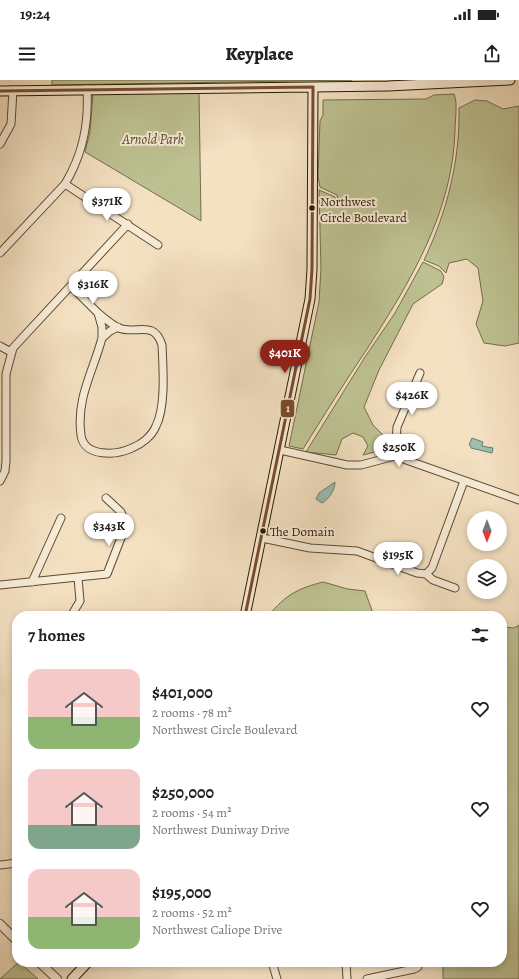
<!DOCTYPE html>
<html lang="en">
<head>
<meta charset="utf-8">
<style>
  body { margin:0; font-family:Alegreya,serif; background:#f2f2f2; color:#222; height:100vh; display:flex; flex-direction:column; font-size:15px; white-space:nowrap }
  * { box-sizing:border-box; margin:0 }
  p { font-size:13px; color:#767676 }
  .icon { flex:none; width:22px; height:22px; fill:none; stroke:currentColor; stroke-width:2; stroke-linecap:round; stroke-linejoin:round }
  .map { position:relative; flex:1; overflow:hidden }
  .sheet { position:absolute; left:12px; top:531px; width:495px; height:356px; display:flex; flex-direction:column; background:#fff; border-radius:16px; box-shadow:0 2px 6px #0003 }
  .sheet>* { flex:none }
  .needle { width:26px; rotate:180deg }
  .buttons { position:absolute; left:467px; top:431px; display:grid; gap:8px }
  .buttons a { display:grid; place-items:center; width:40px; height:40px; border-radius:50%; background:#fff; box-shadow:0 2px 6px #0003; font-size:20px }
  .price { position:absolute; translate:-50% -34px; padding:0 9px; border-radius:14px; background:#fff; color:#222; font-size:13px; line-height:26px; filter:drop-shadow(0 1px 2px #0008) }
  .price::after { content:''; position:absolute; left:50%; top:24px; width:12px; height:9px; margin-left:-6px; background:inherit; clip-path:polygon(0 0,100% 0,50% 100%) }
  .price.on { background:#8f2418; color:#fff }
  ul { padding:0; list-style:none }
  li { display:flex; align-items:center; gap:12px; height:100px; padding:0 16px }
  li span { display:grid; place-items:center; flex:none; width:112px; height:80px; border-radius:12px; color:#555 }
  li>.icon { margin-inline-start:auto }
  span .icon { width:48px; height:48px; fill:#fffc; stroke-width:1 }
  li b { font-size:17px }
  h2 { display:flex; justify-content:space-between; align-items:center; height:48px; padding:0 16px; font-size:17px }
  .status { display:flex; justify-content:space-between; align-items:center; height:28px; padding:0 20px; background:#fff; direction:ltr }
  .status svg { height:11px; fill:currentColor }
  header { display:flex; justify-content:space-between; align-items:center; height:52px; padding:0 16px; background:#fff; font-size:18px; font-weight:800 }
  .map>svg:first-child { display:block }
  .green { fill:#bec292; stroke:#736d4a }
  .water { fill:#9cbeb3; stroke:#6e7c6c }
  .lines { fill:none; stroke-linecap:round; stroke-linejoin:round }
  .minor-casing { stroke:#5b4a31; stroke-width:9 }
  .tertiary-casing { stroke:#5b4a31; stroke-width:10 }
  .secondary-casing { stroke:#281801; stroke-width:11 }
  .minor { stroke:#f8ecd7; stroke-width:7 }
  .tertiary { stroke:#f8ecd7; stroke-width:8 }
  .secondary { stroke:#f8ecd7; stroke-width:9 }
  .bus-1-casing { stroke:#f8ecd7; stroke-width:6 }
  .bus-1 { stroke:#7a4b2a; stroke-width:3 }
  .bus-dot { fill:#281801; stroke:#f8ecd7; stroke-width:1.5 }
  .labels { text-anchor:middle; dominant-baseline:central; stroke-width:4; stroke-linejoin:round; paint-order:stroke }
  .bus-label { font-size:13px; fill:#281801; stroke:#f8ecd7; text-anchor:start }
  .park-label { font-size:14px; font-style:italic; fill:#554b2c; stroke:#f8ecd7 }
  .line-badge { stroke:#f8ecd7; stroke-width:1.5 }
  .badge-label { font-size:11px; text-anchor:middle; font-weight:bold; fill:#fff }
</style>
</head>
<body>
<div class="status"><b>19:24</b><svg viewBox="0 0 49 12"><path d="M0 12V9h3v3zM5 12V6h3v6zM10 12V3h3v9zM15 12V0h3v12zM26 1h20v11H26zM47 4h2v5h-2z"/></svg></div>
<header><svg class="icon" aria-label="menu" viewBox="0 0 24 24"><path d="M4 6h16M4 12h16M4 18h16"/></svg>Keyplace<svg class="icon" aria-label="share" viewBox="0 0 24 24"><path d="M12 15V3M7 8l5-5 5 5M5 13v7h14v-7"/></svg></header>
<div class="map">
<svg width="519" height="899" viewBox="0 0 519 899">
  <rect width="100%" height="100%" fill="#f4e1c2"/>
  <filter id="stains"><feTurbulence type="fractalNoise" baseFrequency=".005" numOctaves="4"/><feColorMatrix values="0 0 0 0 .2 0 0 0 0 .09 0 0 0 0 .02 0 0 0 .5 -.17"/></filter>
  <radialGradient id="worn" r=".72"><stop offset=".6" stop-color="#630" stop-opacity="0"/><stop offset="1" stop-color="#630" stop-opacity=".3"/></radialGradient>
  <!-- green -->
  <path class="green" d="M52,0H352L52,5Z
    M199,12L201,141L85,72L90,52L93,13Z
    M454,14C458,23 455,39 455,50C453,132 410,202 367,269C345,302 324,335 303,369L289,366L319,222L321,188L319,110L335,117L336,125H339L337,115L320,107L318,96L320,41L323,35V20L426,19L434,15Z
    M475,20L487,21L503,29L519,26V263L505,266L484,263L476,244L483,221L478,188L467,179L449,183L446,193L439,186L424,180C447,132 460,81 459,28Z
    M423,182L441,191L444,197L442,204L413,224L379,290L364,327L373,345L386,358V369L363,375L368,366L363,357L353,353L342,359L336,375L306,372L365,277L395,233Z
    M323,502L348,509L365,511L374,536H268C286,515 296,509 323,502Z
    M519,545V899H443V882H502V547L514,548Z
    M19,882L38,899H0Z"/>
  <!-- water -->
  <path class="water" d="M472,358L483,362L482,366L493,368L492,373L471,368V366L469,365Z
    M335,402C335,410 329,419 322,423L316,419L319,413Z"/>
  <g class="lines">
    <!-- minor casing -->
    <g class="minor-casing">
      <path id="minor" d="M0,64L11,44L13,10
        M65,104L158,165
        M0,173L65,104C83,74 89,44 87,9
        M72,207L98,233
        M98,233C104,238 112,245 119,248C136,255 154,239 162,265C163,287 166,327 156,346C152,356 142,364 132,368C117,375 84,378 81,355C76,318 93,292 102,258V247Z
        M102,258L110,251L118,247
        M0,266L11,272
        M280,370L347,385H361L395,376L519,420
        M395,376L397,347L420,293
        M0,401L5,391L6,381V294L13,268L128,144
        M262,458L310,468L357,471L417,493L426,494L432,488L464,401
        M426,494L433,500L455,508
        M32,502L61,438
        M0,505L107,494L126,445L121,432L106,418
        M71,536L80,521L78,498
        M0,785L17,783
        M272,882L277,899
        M346,882L347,899
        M367,899L414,889L418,887V882"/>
    </g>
    <!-- tertiary casing -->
    <g class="tertiary-casing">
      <path id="tertiary" d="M0,844L17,861
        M39,882L57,899"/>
    </g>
    <!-- secondary casing -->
    <g class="secondary-casing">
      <path id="secondary" d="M0,11L388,6L510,0
        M245,536L310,219L312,189L313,7
        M72,899L88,882"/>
    </g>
    <!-- minor -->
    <use href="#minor" class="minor"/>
    <!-- tertiary -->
    <use href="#tertiary" class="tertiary"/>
    <!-- secondary -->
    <use href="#secondary" class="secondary"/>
    <!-- bus-1 casing -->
    <g class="bus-1-casing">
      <path id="bus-1" d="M0,11L313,7L312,189L310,219L245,536"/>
    </g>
    <!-- bus-1 -->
    <use href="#bus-1" class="bus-1"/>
  </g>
  <!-- markers -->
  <g class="bus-dot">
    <circle cx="312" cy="128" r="3.5"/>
    <circle cx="263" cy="451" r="3.5"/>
  </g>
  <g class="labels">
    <!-- bus labels -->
    <g class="bus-label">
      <text x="320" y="121">Northwest<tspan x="320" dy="16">Circle Boulevard</tspan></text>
      <text x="270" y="451">The Domain</text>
    </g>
    <!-- park labels -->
    <g class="park-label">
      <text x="153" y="59">Arnold Park</text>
    </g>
  </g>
  <rect class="line-badge" x="280" y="319" width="15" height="19" rx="4" fill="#7a4b2a"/>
  <g class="badge-label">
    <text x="288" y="332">1</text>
  </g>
  <rect width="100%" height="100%" filter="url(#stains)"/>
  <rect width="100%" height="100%" fill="url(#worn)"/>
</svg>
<div class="buttons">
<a><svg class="needle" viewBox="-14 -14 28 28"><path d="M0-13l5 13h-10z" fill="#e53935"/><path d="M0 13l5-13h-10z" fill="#767676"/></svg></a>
<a><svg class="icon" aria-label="layers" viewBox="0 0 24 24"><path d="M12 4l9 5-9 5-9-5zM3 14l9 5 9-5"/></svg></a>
</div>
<b class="price" style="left:107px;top:142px">$371K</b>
<b class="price" style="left:93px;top:225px">$316K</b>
<b class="price on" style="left:285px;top:294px">$401K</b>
<b class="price" style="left:412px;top:336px">$426K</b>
<b class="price" style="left:399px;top:388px">$250K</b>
<b class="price" style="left:109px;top:467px">$343K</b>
<b class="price" style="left:398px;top:496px">$195K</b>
<section class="sheet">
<h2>7 homes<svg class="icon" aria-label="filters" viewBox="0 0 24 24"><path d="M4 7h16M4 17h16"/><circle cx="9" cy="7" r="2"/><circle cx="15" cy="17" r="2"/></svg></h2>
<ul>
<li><span style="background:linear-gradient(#f6c9c9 60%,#8fb573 0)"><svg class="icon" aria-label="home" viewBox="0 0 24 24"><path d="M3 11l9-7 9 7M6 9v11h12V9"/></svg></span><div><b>$401,000</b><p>2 rooms · 78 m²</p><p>Northwest Circle Boulevard</p></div><svg class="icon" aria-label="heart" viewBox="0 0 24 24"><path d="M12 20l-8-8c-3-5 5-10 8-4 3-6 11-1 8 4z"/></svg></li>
<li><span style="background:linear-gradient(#f6c9c9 70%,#7fa58c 0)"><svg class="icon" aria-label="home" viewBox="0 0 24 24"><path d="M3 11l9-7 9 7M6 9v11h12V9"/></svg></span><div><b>$250,000</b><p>2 rooms · 54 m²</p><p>Northwest Duniway Drive</p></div><svg class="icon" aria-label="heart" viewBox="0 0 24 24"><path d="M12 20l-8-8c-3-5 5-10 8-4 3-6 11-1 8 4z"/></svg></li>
<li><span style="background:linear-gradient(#f6c9c9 60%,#8fb573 0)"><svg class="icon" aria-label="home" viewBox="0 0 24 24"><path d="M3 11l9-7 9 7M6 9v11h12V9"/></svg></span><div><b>$195,000</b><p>2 rooms · 52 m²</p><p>Northwest Caliope Drive</p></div><svg class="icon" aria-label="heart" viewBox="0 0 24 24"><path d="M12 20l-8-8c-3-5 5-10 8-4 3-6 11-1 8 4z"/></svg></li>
</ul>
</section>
</div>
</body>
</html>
